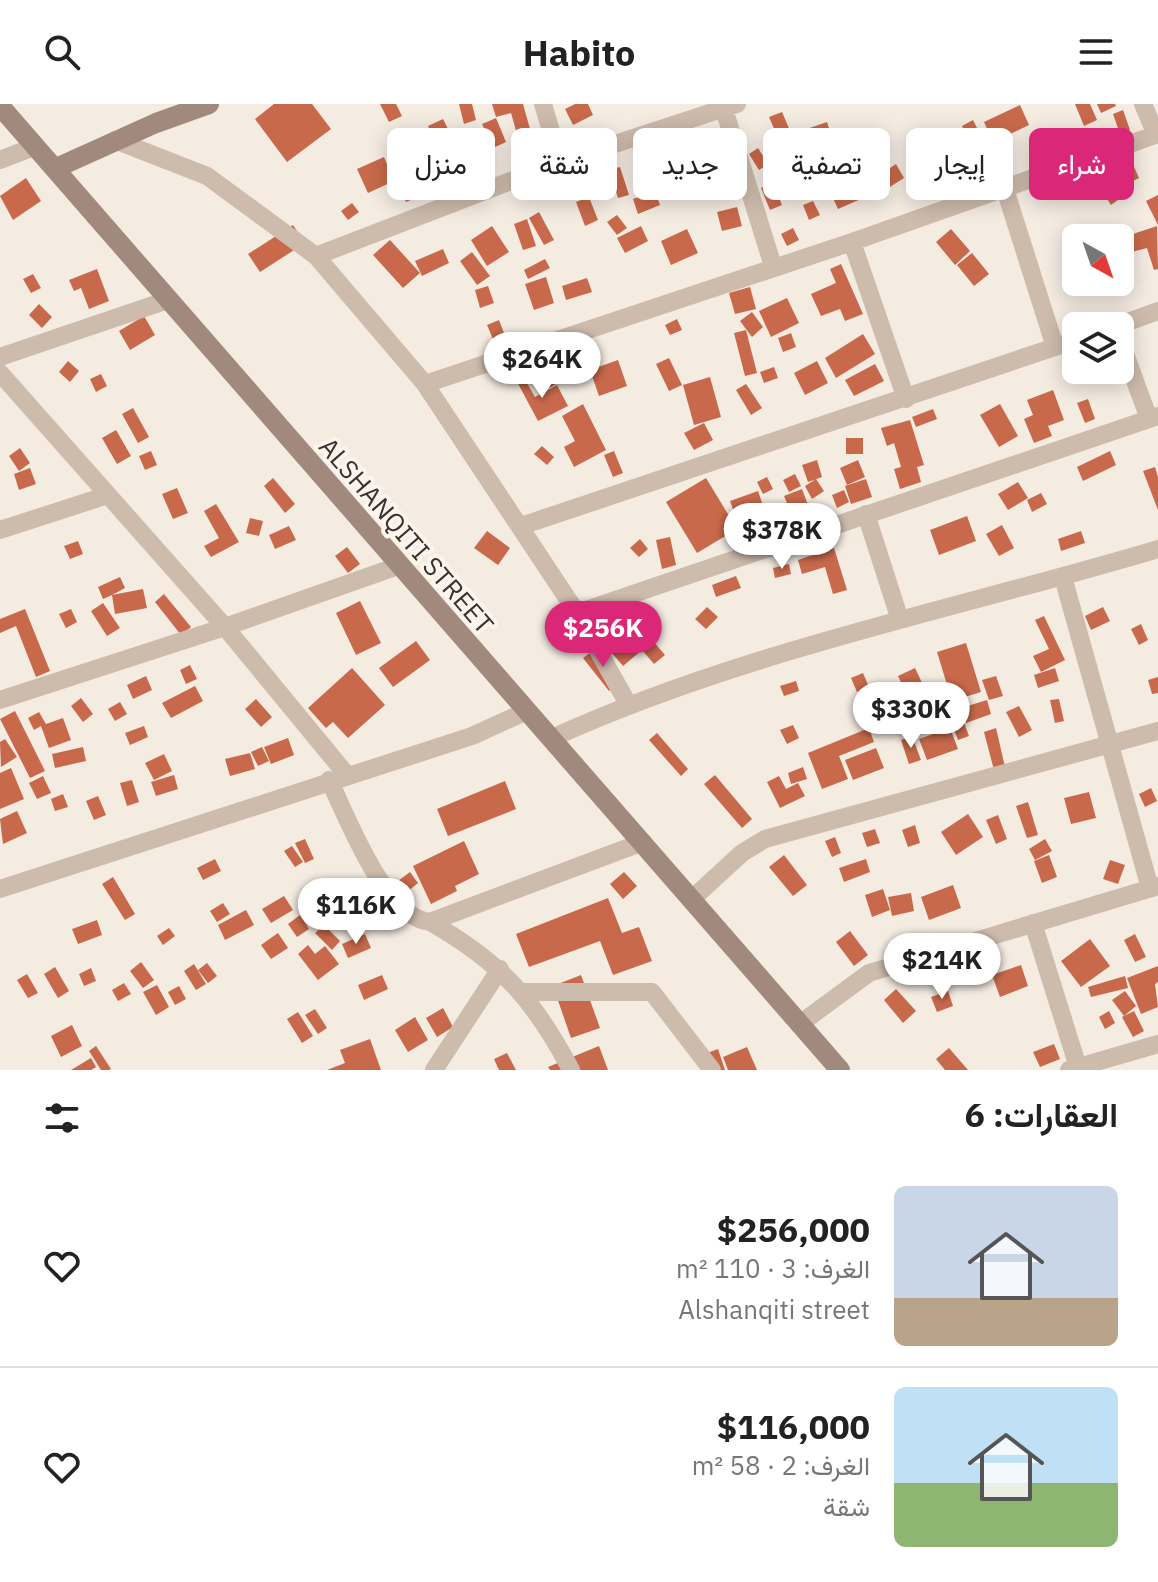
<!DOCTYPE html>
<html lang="ar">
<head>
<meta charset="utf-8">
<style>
  body { margin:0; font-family:"IBM Plex Sans",Vazirmatn,sans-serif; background:#f6f6f6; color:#222; direction:rtl; height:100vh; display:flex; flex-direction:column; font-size:30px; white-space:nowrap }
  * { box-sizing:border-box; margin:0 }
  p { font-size:26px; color:#767676 }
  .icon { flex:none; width:44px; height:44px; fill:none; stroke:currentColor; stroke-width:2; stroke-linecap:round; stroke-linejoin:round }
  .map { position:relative; height:966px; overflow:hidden; direction:ltr }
  .details { display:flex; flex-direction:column; background:#fff; flex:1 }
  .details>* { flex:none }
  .banner { position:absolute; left:24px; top:24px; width:1110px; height:72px; direction:rtl; display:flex; gap:16px }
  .needle { width:52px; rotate:140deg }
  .buttons { position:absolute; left:1062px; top:120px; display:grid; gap:16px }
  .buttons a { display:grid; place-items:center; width:72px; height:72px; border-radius:12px; background:#fff; box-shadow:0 4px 20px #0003; font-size:40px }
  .price { position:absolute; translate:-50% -68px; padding:0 18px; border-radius:28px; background:#fff; color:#222; font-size:26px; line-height:52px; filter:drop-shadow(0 2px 4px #0008) }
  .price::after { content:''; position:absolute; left:50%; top:48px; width:24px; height:18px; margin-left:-12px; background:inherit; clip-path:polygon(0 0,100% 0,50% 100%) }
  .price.selected { background:#db2777; color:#fff }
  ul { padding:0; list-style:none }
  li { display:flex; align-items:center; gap:24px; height:200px; padding:0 40px }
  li+li { border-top:2px solid #e0e0e0 }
  li span { display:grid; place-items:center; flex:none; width:224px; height:160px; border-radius:12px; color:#555 }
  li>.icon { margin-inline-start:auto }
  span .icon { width:96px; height:96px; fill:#fffc; stroke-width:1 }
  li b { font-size:34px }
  h2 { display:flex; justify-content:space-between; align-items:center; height:96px; padding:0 40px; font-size:34px }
  .chip { padding:0 28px; border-radius:12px; background:#fff; box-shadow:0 4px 20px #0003; font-size:28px; line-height:72px }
  .chip.selected { background:#db2777; color:#fff }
  header { display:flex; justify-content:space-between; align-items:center; height:104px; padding:0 40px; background:#fff; font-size:36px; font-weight:700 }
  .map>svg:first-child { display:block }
  .building { fill:#c8694b }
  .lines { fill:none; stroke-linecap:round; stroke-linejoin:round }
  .street { stroke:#cdbbac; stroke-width:18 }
  .secondary { stroke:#a18a7d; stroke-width:20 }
  .labels { text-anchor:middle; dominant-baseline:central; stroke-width:8; stroke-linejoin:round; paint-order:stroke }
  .street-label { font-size:26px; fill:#3b302b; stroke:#fbf5ee }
</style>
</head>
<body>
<header><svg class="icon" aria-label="menu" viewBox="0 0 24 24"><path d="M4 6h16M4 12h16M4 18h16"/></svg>Habito<svg class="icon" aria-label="search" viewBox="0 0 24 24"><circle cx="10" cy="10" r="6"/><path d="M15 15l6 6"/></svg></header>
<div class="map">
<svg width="1158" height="966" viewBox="0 0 1158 966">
  <rect width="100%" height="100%" fill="#f4ebe1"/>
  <!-- building -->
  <path class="building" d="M274,0H312L331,25L287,58L255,15Z
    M380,0H396L402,12L389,18Z
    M459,0H472L476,16L464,20Z
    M492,0H523L530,25L517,30L511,9L496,13Z
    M575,0H588L593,11L573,21L565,5Z
    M1075,0H1090L1097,16L1084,22Z
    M1097,0H1115L1116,2L1101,9Z
    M1020,1L1029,21L993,38L984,18Z
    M1123,6L1130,26L1120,30L1113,10Z
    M782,8L791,29L778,34L769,13Z
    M496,14L506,38L493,44L482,20Z
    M443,15L451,31L460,27L470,48L446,60L428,22Z
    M973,16L987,44L975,49L962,22Z
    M827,18L835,42L799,54L792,30Z
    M481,25L488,49L477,52L470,29Z
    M533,28L540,51L525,56L518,33Z
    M784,32L791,44L780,50L773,38Z
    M431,38L438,60L408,70L418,93L406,98L397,76L405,72L397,74L389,52Z
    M758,44L768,60L759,66L749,50Z
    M968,44L973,63L953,70L947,50Z
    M384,53L394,77L368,89L357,65Z
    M1131,56L1139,74L1129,79L1120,61Z
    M896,60L904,74L885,86L877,73Z
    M784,61L798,83L785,91L771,69Z
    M620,63L629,91L618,94L609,66Z
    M849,66L861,95L838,105L825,77Z
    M26,74L41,97L13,116L0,92Z
    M773,79L782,101L770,106L761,84Z
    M1117,79L1125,91L1111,101L1103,89Z
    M655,87L660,101L638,110L633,95Z
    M1158,91V121L1146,97Z
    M589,93L598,116L585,122L576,98Z
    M813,97L820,111L809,116L803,101Z
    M352,99L359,108L348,116L341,107Z
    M737,103L742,122L722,127L717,108Z
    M539,108L554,136L544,141L529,114Z
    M617,111L627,124L617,131L607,118Z
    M527,115L536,142L523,146L514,120Z
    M293,121L305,139L260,168L248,150Z
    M492,122L509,148L487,162L471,136Z
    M641,122L648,137L625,149L617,134Z
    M1157,122L1158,165L1154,166L1147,144L1128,149L1124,133Z
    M793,124L799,136L787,142L781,130Z
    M687,125L698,149L671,161L661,137Z
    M951,125L970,147L955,161L936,138Z
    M390,136L420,169L403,184L373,151Z
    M443,145L449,159L422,172L415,157Z
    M472,148L490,172L477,181L460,157Z
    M972,149L989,170L974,182L957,161Z
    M545,155L550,164L528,175L524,166Z
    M841,160L863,210L845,217L840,205L821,212L811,190L836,179L830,165Z
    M97,165L109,197L89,205L81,184L74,187L69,176Z
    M33,170L41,184L31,189L23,175Z
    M546,173L554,199L534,206L525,180Z
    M587,174L592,188L566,196L562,182Z
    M488,182L494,199L480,204L475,186Z
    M750,183L756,205L735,210L729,189Z
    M787,194L799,219L771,233L759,207Z
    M39,200L52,213L42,224L29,211Z
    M752,208L763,223L752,233L740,217Z
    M144,212L155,231L130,246L119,227Z
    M677,215L682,226L670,231L665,221Z
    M499,216L507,237L496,242L487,221Z
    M746,226L757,269L745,272L734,229Z
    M791,229L796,243L783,248L778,234Z
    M863,230L875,250L836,274L825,254Z
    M669,254L682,281L669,287L656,260Z
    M618,256L627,282L599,292L590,266Z
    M68,257L79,267L70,278L59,268Z
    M817,257L828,279L805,291L794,269Z
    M875,260L884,277L854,292L845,276Z
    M774,263L778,274L764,279L760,268Z
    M555,267L561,277L549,284L543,274Z
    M521,269L535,293L557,281L568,302L538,317L514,272Z
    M101,270L107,282L96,288L90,275Z
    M710,273L721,313L694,321L683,281Z
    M746,280L762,304L751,311L736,286Z
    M1053,286L1064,316L1048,322L1052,332L1034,339L1024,315L1033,311L1027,296Z
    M1088,295L1095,315L1085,319L1077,299Z
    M583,300L606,346L574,363L564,343L575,337L562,312Z
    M1000,300L1018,332L999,343L980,311Z
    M133,304L149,333L138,339L122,310Z
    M933,305L937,315L916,323L912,313Z
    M910,316L924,361L917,363L921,378L900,385L894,365L901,363L894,339L887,342L881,324Z
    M704,319L713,336L694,346L684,329Z
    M116,326L131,352L117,360L102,334Z
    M846,334H863V350H846Z
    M542,342L554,353L547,361L534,350Z
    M20,344L30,359L19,367L9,352Z
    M151,347L157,361L145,366L139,352Z
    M614,347L623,369L613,373L604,351Z
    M1110,347L1116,361L1083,377L1077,363Z
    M817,356L822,373L808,378L802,361Z
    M858,356L865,373L847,381L840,364Z
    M1155,363L1158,373V406L1143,367Z
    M30,364L36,380L19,386L14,370Z
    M795,370L801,382L789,388L783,376Z
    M767,373L773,385L763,390L757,378Z
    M273,374L295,400L285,409L264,382Z
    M706,374L737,425L697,449L666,398Z
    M816,375L824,387L812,395L805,382Z
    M866,375L872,393L851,400L845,382Z
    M1018,378L1028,394L1008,406L998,390Z
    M177,384L188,409L173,415L162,390Z
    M802,385L811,409L794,416L784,392Z
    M844,386L849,398L837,404L832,391Z
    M758,387L766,410L738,419L730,397Z
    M1041,389L1047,400L1032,408L1027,396Z
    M216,400L239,438L211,453L204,442L219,434L204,407Z
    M967,412L976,437L939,451L930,426Z
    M250,414L263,417L259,432L246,429Z
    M1002,421L1014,444L999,452L986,430Z
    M289,422L296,436L275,445L269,431Z
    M487,427L510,444L498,461L474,444Z
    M1081,427L1085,439L1061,447L1058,435Z
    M670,433L676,461L662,465L656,436Z
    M640,435L648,445L639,453L630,444Z
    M78,437L83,450L70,455L64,442Z
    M347,443L360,460L348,469L335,452Z
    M834,444L847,486L833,490L825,463L802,470L798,456Z
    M789,460L791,470L775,474L773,464Z
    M736,472L741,484L716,493L712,481Z
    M120,473L125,484L112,491L143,485L147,504L115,510L112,491L103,495L98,483Z
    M164,490L191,523L181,531L155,498Z
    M360,497L381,539L356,551L336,509Z
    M103,499L120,524L107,532L91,507Z
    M707,503L718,513L706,525L695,515Z
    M1103,503L1110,517L1091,526L1085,512Z
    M25,505L50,567L36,573L16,522L0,529V515Z
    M71,505L77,518L66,524L59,510Z
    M1044,512L1065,556L1041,568L1033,552L1049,545L1035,516Z
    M1141,520L1148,536L1139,541L1131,525Z
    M641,523L665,551L654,560L642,546L623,562L612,549Z
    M416,537L430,556L393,583L379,564Z
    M966,539L981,588L952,597L937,548Z
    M597,544L622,576L609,587L583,554Z
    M190,561L197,575L186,580L180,566Z
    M352,564L385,601L348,634L333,618L326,624L308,604Z
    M915,564L924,583L907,591L898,572Z
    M1055,564L1059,577L1038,584L1034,571Z
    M863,569L869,583L857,588L851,574Z
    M146,572L152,586L133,595L127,581Z
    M996,572L1003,592L989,596L982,576Z
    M1158,573V589L1152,590L1148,576Z
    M796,577L799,587L784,592L780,582Z
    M195,582L203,597L171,614L162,599Z
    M81,594L93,610L83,618L71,602Z
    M256,595L272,613L261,623L245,605Z
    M884,595L890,614L877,618L872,598Z
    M1059,595L1064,617L1055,619L1050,596Z
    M987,596L991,610L966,619L961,604Z
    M120,598L127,610L115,617L108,605Z
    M1019,602L1032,626L1019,633L1006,608Z
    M15,607L45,667L30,674L0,615Z
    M39,608L46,620L63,614L71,636L49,644L41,622L34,626L28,614Z
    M942,608L947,621L929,629L924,616Z
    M963,616L969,632L958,636L952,620Z
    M793,621L799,634L787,640L780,626Z
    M144,622L148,633L130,641L125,629Z
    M869,624L874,638L839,652L848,675L822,685L808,649Z
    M950,624L958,645L927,656L919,635Z
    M996,624L1005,663L994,666L984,628Z
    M657,629L688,665L681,672L649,636Z
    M912,632L921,656L909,660L901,636Z
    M288,634L294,651L271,660L264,643Z
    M5,635L17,653L1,663L0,638Z
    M83,643L86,657L55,664L52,650Z
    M262,643L269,657L258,662L251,648Z
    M876,644L884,664L853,676L845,656Z
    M250,649L255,665L230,672L225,655Z
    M164,650L172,667L154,676L145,659Z
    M803,663L807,675L791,680L788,669Z
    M11,664L24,695L0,705V669Z
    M174,671L178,685L156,692L151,678Z
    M715,671L752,715L742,724L704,680Z
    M43,672L51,689L37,695L29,679Z
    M779,672L786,685L798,679L805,692L780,704L767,678Z
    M132,676L139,698L127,702L120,679Z
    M505,677L516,705L448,732L437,705Z
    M1151,684L1157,697L1145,703L1139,690Z
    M1089,688L1096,714L1071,720L1064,694Z
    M63,690L68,703L55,707L51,695Z
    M98,692L106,711L94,716L86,697Z
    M1028,698L1038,731L1027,734L1016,702Z
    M17,707L27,729L3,740L0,715Z
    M968,710L983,733L956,751L941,728Z
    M998,711L1007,735L996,740L986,716Z
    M915,721L920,739L908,743L902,726Z
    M875,725L880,739L867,743L862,729Z
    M835,733L841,749L832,753L825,737Z
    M305,735L314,755L305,759L295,739Z
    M1045,735L1052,747L1035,756L1029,745Z
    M464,737L479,770L455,782L457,787L431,800L413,762Z
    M292,742L303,758L295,763L284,747Z
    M784,751L807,781L793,792L769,763Z
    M1049,751L1057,773L1042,779L1034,757Z
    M215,755L221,767L203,776L197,764Z
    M866,755L870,768L844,778L839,764Z
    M1110,756L1125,761L1118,780L1103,775Z
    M410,768L418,779L407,788L398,777Z
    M624,768L637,782L623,795L610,780Z
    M113,773L135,810L125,816L102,780Z
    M328,777L338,791L319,803L310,789Z
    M953,781L961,804L929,816L921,793Z
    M883,785L890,806L872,813L865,791Z
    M911,789L914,807L892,812L888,793Z
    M284,792L293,806L271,819L262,805Z
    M608,794L622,829L639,823L652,857L613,871L600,837L529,863L516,830Z
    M223,799L230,810L217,818L210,807Z
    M246,806L254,821L225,836L218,821Z
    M300,811L309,825L297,833L288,820Z
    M97,816L102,831L78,840L72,825Z
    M324,821L340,837L332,846L315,829Z
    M169,824L175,832L163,841L157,832Z
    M850,827L868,851L854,862L836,838Z
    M278,829L288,844L271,855L261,841Z
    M365,830L371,844L348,854L342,840Z
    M1135,830L1146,853L1135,858L1124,836Z
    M1090,835L1110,862L1081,883L1061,857Z
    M308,841L315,850L325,842L339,860L318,876L298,850Z
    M141,858L154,876L143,884L130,867Z
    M207,859L217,872L208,879L198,866Z
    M194,860L206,880L196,886L184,867Z
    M1021,861L1028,882L1000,893L992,871Z
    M1158,862V878L1155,880L1158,903L1141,910L1127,874Z
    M55,863L69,887L58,894L44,870Z
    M91,864L96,877L84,882L79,870Z
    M27,870L38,889L28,894L17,876Z
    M382,871L388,885L364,896L358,881Z
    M581,871L600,924L571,934L553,882Z
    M1125,872L1128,884L1091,893L1088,883Z
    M124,879L131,890L118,897L112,886Z
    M157,881L169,903L156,911L143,888Z
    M179,882L186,895L175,901L168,888Z
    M896,885L916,907L903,919L884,896Z
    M948,887L953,902L937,908L931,893Z
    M1125,887L1136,902L1124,912L1112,896Z
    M443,904L453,923L437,933L426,914Z
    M315,905L327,924L318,930L305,911Z
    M1109,907L1115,919L1105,925L1099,913Z
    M1134,907L1144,927L1133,933L1122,913Z
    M298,908L313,932L302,939L287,915Z
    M415,913L428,936L408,948L395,926Z
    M72,921L82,942L61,953L51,932Z
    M370,935L381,966H327L345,959L340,946Z
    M1054,940L1060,955L1040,963L1033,948Z
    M96,942L111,965L109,966H101L89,947Z
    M599,942L608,966H550L548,963Z
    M747,943L757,966H728L723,953Z
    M949,944L968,966H945L936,955Z
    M718,945L725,966H703L699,952Z
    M507,949L516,966H499L494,955Z
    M91,954L96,963L91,966H71Z"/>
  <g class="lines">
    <!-- street -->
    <path class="street" d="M543,0L560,58
      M1143,0L1156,31
      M724,5L773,162
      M115,36L207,72L316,152L425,280L577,509L628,600
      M0,56L36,42
      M1005,85L1055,243
      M852,138L906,295
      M316,152L560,58L737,0
      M1117,222L1158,207
      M1120,236L1149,315
      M0,253L168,196
      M0,269L225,523L346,670
      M425,280L852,138L1158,30
      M866,410L900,516
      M521,422L1076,236
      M0,426L108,391
      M1063,473L1150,784
      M577,509L1158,312
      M0,596L225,523L398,462
      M552,634C743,547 957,505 1158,445
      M329,676C348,714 384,813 430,818L643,738
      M0,785L472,632L527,607
      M693,794L742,749L765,735L1158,627
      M430,818C499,857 534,895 571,966
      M1033,819L1078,963
      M520,888H652L712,966
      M801,919L869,869L1158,782
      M434,966L500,865
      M1069,966L1158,940"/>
    <!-- secondary -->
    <path class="secondary" d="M0,2L840,966
      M56,64L156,19L209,0"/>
  </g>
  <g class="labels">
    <!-- street labels -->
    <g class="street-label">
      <text transform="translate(407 431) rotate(49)">ALSHANQITI STREET</text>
    </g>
  </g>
</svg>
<div class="buttons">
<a><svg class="needle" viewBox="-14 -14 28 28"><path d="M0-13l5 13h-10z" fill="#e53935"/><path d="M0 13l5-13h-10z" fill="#767676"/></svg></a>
<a><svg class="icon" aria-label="layers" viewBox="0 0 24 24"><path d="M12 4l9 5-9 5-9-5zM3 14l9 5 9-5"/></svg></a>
</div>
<b class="price" style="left:542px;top:296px">$264K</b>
<b class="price" style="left:782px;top:467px">$378K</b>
<b class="price selected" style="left:603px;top:565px">$256K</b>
<b class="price" style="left:911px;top:646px">$330K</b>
<b class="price" style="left:356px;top:842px">$116K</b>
<b class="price" style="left:942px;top:897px">$214K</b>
<div class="banner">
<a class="chip selected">شراء</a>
<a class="chip">إيجار</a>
<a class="chip">تصفية</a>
<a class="chip">جديد</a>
<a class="chip">شقة</a>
<a class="chip">منزل</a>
</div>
</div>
<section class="details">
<h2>العقارات: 6<svg class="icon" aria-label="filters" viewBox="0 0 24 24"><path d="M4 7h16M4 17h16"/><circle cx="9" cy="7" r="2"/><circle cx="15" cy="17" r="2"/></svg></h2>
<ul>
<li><span style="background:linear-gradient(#c9d6e8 70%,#b9a48a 0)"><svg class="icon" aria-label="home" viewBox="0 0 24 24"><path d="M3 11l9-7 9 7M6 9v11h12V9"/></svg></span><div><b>$256,000</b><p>الغرف: 3 · 110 m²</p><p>Alshanqiti street</p></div><svg class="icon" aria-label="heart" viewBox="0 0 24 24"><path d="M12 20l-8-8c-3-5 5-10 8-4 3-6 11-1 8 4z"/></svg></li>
<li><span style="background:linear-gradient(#bfe0f5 60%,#8fb573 0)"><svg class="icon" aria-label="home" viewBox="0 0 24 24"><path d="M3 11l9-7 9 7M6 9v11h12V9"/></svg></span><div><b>$116,000</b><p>الغرف: 2 · 58 m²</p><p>شقة</p></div><svg class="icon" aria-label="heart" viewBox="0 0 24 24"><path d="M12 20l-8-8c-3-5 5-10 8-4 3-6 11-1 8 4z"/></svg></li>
</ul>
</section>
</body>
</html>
